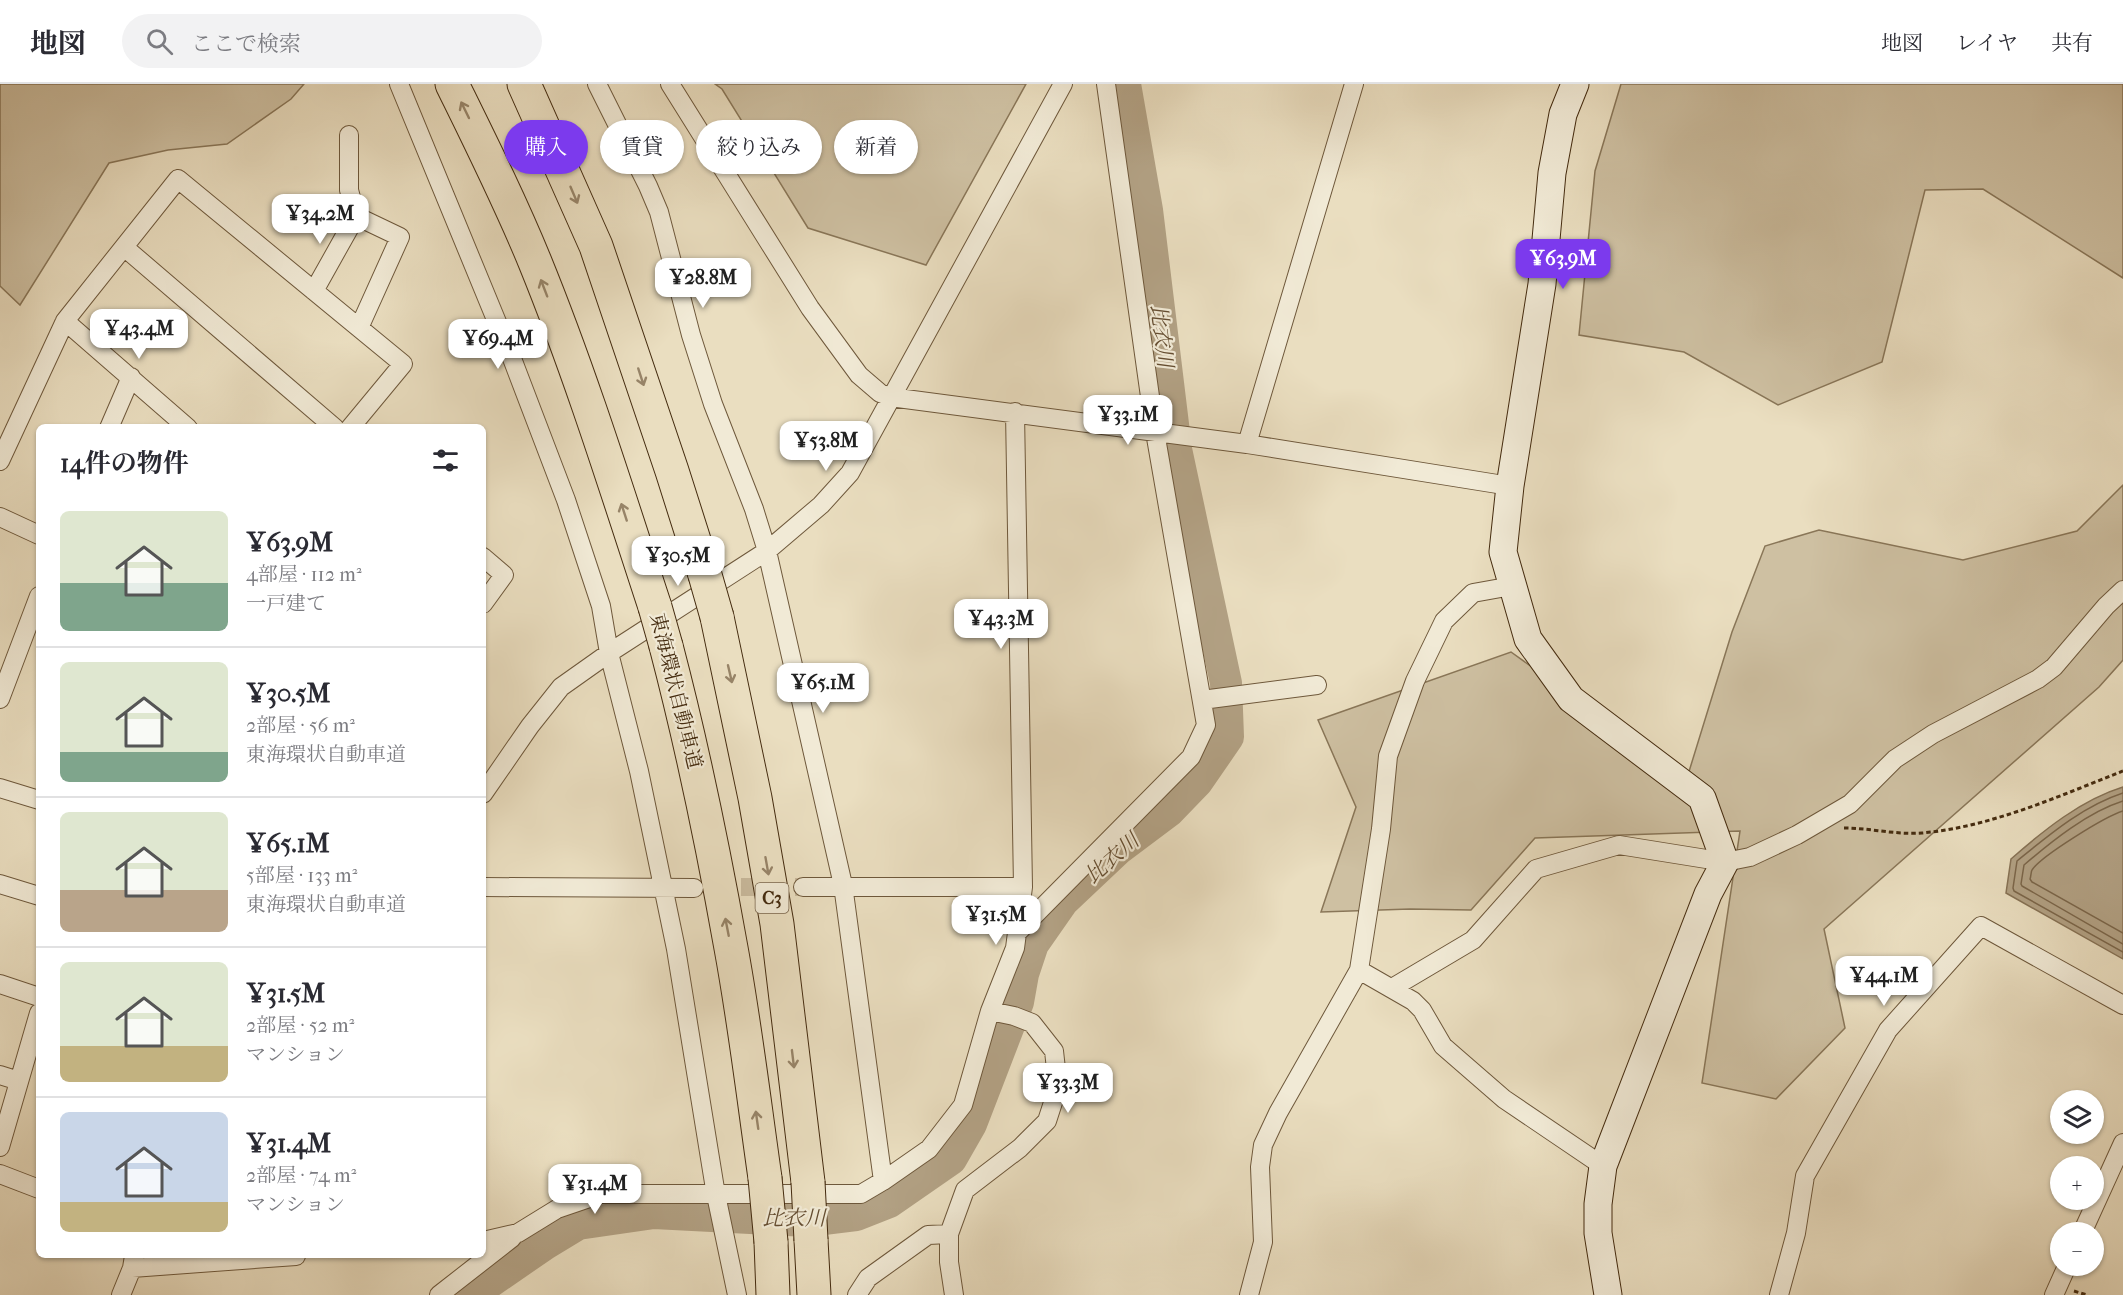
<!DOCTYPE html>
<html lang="ja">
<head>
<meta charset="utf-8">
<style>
  body { margin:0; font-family:"IM FELL French Canon","Noto Serif JP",serif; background:#f2f2f3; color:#2b2b33; height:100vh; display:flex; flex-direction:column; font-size:22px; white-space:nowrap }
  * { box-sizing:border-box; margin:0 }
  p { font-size:20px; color:#7c7c81 }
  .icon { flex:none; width:33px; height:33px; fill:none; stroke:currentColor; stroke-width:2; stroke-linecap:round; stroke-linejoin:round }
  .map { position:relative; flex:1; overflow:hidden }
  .sheet { position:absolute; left:36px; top:340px; width:450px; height:834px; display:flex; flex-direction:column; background:#fff; border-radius:9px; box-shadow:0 2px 4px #0004 }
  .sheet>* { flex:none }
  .banner { position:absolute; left:504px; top:36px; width:570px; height:54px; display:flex; gap:12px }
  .fabs { position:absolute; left:2050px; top:1006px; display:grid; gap:12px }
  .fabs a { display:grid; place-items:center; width:54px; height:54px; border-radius:50%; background:#fff; box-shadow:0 2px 4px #0004; font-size:30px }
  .price { position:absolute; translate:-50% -51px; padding:0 14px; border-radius:12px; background:#fff; color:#222; font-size:20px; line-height:39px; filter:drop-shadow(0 2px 3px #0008) }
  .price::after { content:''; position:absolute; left:50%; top:36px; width:18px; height:14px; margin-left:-9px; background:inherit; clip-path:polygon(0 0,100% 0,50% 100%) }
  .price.on { background:#7c3aed; color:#fff }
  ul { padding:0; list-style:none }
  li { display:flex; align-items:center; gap:18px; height:150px; padding:0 24px }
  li+li { border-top:2px solid #e1e1e2 }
  li span { display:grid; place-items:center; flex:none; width:168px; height:120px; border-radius:9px; color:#555 }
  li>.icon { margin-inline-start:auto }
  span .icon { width:72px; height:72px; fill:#fffc; stroke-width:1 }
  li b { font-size:26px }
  h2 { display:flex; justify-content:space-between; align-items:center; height:72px; padding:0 24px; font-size:26px }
  .tag { padding:0 21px; border-radius:27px; background:#fff; box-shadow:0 2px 4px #0004; font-size:21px; line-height:54px }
  .tag.on { background:#7c3aed; color:#fff }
  header { display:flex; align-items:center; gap:36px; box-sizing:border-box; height:84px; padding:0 30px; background:#fff; border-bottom:2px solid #e1e1e2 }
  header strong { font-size:28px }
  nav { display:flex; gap:33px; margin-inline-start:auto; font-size:21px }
  .search { width:420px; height:54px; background:#f2f2f3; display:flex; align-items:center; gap:15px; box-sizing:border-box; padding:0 21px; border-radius:33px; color:#7c7c81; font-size:22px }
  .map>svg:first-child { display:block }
  .green { fill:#cec0a2; stroke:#897658; stroke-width:1.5 }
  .water { fill:#b2a184; stroke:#867255; stroke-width:1.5 }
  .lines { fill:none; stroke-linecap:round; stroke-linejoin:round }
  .shore { stroke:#7b664a; stroke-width:1.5 }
  .river { stroke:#b2a184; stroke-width:32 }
  .street-tunnel { stroke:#c9ba9d; stroke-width:18; stroke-dasharray:18 9; stroke-linecap:butt }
  .street-casing { stroke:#6e583b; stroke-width:20 }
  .secondary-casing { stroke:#442b0f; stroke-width:29 }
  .highway-casing { stroke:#442b0f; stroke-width:35 }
  .path { stroke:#442b0f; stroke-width:3; stroke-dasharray:4.5 3; stroke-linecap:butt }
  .street { stroke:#f1ead6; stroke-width:18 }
  .secondary { stroke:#f1ead6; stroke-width:27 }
  .highway { stroke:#eadec0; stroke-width:33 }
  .highway-bridge-casing { stroke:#442b0f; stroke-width:35; stroke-linecap:butt }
  .highway-bridge { stroke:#eadec0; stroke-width:33 }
  .oneway { stroke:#978468 }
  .labels { text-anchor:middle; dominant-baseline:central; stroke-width:4.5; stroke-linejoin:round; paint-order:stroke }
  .shield { fill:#f1ead6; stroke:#78644b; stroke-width:1.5 }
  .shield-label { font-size:18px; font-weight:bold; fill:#442b0f }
  .street-label { font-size:20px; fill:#442b0f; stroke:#f1ead6 }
  .water-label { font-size:21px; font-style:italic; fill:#654e32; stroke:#f1ead6 }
</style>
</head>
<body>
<header>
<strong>地図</strong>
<div class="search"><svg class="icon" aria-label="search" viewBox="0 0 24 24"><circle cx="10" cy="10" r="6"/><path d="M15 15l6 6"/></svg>ここで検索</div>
<nav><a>地図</a><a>レイヤ</a><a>共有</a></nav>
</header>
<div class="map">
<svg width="2123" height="1211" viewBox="0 0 2123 1211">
  <rect width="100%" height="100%" fill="#eadec0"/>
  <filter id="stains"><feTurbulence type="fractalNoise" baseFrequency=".00333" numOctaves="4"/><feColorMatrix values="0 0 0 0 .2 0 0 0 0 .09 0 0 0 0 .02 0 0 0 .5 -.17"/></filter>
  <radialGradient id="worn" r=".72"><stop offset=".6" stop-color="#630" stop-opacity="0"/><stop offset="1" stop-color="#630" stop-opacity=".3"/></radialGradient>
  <!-- green -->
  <path class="green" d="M0,0H304L291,15L227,60L168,66L109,79L20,221L0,202Z
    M715,0H1026L926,181L808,144L722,5Z
    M1621,0H2123V194L1983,105L1925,106L1882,278L1778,321L1684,268L1579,251L1595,87Z
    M2123,401V576L2099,603L1824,845L1845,944L1776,1015L1702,999L1740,747L1535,754L1471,826L1410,825L1321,828L1356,723L1318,636L1511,568L1687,694L1732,548L1765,462L1819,446L1963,476L2077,447Z"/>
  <!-- water -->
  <path class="water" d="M2123,703V875L2006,809L2011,775C2044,746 2081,716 2123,703Z"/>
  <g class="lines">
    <!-- shore -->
    <path class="shore" d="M2123,709C2083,722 2049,751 2017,777L2013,804L2014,807L2123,868
      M2123,717C2088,728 2052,757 2024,781L2021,800L2022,802L2123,860
      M2123,727C2106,732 2041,772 2032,786C2031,787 2031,793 2030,795L2032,798L2123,849"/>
    <!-- river -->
    <path class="river" d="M471,1211L545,1160L578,1140L654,1129L807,1137L856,1131L889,1118L951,1075L971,1040L1003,957L1018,918L1023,890L1033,860L1063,817L1117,766L1169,727L1197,698L1228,653L1226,599L1176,365L1147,126L1125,0"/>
    <!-- street-tunnel -->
    <path class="street-tunnel" d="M714,803H803"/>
    <!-- street casing -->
    <g class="street-casing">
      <path id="street" d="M399,0L513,277L566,416L601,522L609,569L639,687L676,865L716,1111L737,1211
        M597,0L648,102L659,128L691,251L713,320L754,425L767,467L843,801L883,1097
        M670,0L810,224L859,291L880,309L890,313L1247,360L1510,402
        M349,51V106L356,132L400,153L359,244
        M124,163L335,344
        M314,207L356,132
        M65,237L188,344
        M109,344L131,293
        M1247,360L1354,0
        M0,377L65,237L178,95L403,280L350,344
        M0,433L39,451
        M483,473L504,491L483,520
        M0,615L39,512
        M1202,616L1317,601
        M0,704L39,716
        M483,710L530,642L561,603L609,569L767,467L821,421L850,389L1063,0
        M0,800L39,812
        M483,803L694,804
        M803,803H1023
        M1017,849L1191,673L1206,641L1155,348L1106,0
        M1359,886L1413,917L1422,926L1443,962L1504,1015L1603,1082
        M0,900L39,913
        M1392,904L1473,856L1536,785L1619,761L1725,778L1750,773L1797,751L1850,720L1895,675L1933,650L2038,595L2054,583L2106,522L2123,506
        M0,991L19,997
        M0,1063L39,929
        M0,1090L39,1105
        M2082,1149L2123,1059
        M483,1157L518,1149L557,1125L601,1110H861L883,1097L929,1065L963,1021L990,927L1015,864L1023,803L1015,328
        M132,1184L296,1172
        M121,1211L132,1184L134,1172
        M439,1211L512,1154
        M857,1211L868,1194L928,1151L949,1150
        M954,1211L949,1178V1150L965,1106L1020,1064L1047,1037L1058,1003L1054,967L1032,939L1014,932L990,927
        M1249,1211L1263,1158L1260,1083L1263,1061L1278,1029L1359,886L1381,745L1388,672L1415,597L1444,537L1473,509L1512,502
        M1779,1211L1796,1149L1805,1092L1888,946L1981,842L2123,921
        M2054,1211L2067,1182"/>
    </g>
    <!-- secondary casing -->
    <g class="secondary-casing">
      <path id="secondary" d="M1575,0L1563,30L1552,89L1542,200L1510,402L1503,468L1528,555L1571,615L1702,714L1725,778L1708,810L1603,1082L1598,1120V1149L1608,1211"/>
    </g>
    <!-- highway casing -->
    <g class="highway-casing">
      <path id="highway" d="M452,0C481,59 510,117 535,178C581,291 617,407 655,523
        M524,0L596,162L672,387L705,491
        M717,533L755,714L777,840L808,1098
        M666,562C692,661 713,763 731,864C745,940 754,1017 765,1094
        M811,1156L814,1211
        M771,1158L773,1211"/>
    </g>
    <!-- path -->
    <path class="path" d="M1844,744C1870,744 1896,751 1922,749C1991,743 2059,712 2123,687
      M2074,1207L2087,1211"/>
    <!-- street -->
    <use href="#street" class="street"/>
    <!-- secondary -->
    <use href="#secondary" class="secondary"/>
    <!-- highway -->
    <use href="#highway" class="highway"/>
    <!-- highway-bridge casing -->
    <g class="highway-bridge-casing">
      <path id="highway-bridge" d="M705,491L717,533
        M655,523L666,562
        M765,1094L771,1158
        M808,1098L811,1156"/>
    </g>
    <!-- highway-bridge -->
    <use href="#highway-bridge" class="highway-bridge"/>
  </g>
  <!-- one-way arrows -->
  <defs><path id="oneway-shaft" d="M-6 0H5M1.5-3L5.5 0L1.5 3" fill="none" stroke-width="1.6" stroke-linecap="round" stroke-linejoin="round" transform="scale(1.5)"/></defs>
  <g class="oneway">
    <use href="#oneway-shaft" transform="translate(465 26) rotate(-116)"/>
    <use href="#oneway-shaft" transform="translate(574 111) rotate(67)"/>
    <use href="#oneway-shaft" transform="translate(544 204) rotate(-111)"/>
    <use href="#oneway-shaft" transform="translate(641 293) rotate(72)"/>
    <use href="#oneway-shaft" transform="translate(624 428) rotate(-108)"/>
    <use href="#oneway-shaft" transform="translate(730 590) rotate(77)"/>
    <use href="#oneway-shaft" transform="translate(767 782) rotate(80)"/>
    <use href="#oneway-shaft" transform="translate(727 843) rotate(-101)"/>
    <use href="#oneway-shaft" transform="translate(793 975) rotate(83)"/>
    <use href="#oneway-shaft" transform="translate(757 1036) rotate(-98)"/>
  </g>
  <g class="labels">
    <!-- shield labels -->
    <rect class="shield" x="755.5" y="799" width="33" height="30" rx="4.5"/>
    <g class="shield-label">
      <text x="772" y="814">C3</text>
    </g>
    <!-- street labels -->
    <g class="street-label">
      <text transform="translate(676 607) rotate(76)">東海環状自動車道</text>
    </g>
    <!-- water labels -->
    <g class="water-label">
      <text transform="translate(1162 252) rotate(83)">比衣川</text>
      <text transform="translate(1112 774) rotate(-41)">比衣川</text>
      <text x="794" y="1134">比衣川</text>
    </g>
  </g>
  <rect width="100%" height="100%" filter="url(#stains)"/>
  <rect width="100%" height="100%" fill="url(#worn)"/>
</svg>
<div class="fabs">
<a><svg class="icon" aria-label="layers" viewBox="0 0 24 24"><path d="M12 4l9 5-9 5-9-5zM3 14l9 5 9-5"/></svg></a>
<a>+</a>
<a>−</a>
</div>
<b class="price" style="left:320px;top:161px">¥34.2M</b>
<b class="price on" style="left:1563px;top:206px">¥63.9M</b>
<b class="price" style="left:703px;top:225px">¥28.8M</b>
<b class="price" style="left:139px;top:276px">¥43.4M</b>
<b class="price" style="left:498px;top:286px">¥69.4M</b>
<b class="price" style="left:1128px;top:362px">¥33.1M</b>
<b class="price" style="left:826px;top:388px">¥53.8M</b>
<b class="price" style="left:678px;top:503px">¥30.5M</b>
<b class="price" style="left:1001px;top:566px">¥43.3M</b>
<b class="price" style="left:823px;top:630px">¥65.1M</b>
<b class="price" style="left:996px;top:862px">¥31.5M</b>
<b class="price" style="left:1884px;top:923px">¥44.1M</b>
<b class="price" style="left:1068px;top:1030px">¥33.3M</b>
<b class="price" style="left:595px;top:1131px">¥31.4M</b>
<div class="banner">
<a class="tag on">購入</a>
<a class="tag">賃貸</a>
<a class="tag">絞り込み</a>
<a class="tag">新着</a>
</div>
<section class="sheet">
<h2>14件の物件<svg class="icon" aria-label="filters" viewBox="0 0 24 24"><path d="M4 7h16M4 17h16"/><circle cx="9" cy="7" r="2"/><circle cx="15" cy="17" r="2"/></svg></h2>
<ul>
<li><span style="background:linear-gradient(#dfe7d0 60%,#7fa58c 0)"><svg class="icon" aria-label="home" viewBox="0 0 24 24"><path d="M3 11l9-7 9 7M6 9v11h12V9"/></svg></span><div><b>¥63.9M</b><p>4部屋 · 112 m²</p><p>一戸建て</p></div></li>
<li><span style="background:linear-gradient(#dfe7d0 75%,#7fa58c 0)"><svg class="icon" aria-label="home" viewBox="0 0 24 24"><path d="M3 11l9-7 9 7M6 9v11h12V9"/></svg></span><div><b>¥30.5M</b><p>2部屋 · 56 m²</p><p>東海環状自動車道</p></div></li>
<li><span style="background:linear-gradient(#dfe7d0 65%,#b9a48a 0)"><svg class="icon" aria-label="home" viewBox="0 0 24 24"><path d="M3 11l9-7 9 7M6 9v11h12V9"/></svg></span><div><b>¥65.1M</b><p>5部屋 · 133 m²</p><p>東海環状自動車道</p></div></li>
<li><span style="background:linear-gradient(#dfe7d0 70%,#c2b280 0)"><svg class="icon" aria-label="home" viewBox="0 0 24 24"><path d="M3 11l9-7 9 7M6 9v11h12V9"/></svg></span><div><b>¥31.5M</b><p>2部屋 · 52 m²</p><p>マンション</p></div></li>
<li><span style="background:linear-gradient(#c9d6e8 75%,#c2b280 0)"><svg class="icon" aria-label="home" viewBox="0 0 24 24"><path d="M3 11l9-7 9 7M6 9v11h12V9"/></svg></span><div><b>¥31.4M</b><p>2部屋 · 74 m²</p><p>マンション</p></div></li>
</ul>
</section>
</div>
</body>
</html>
